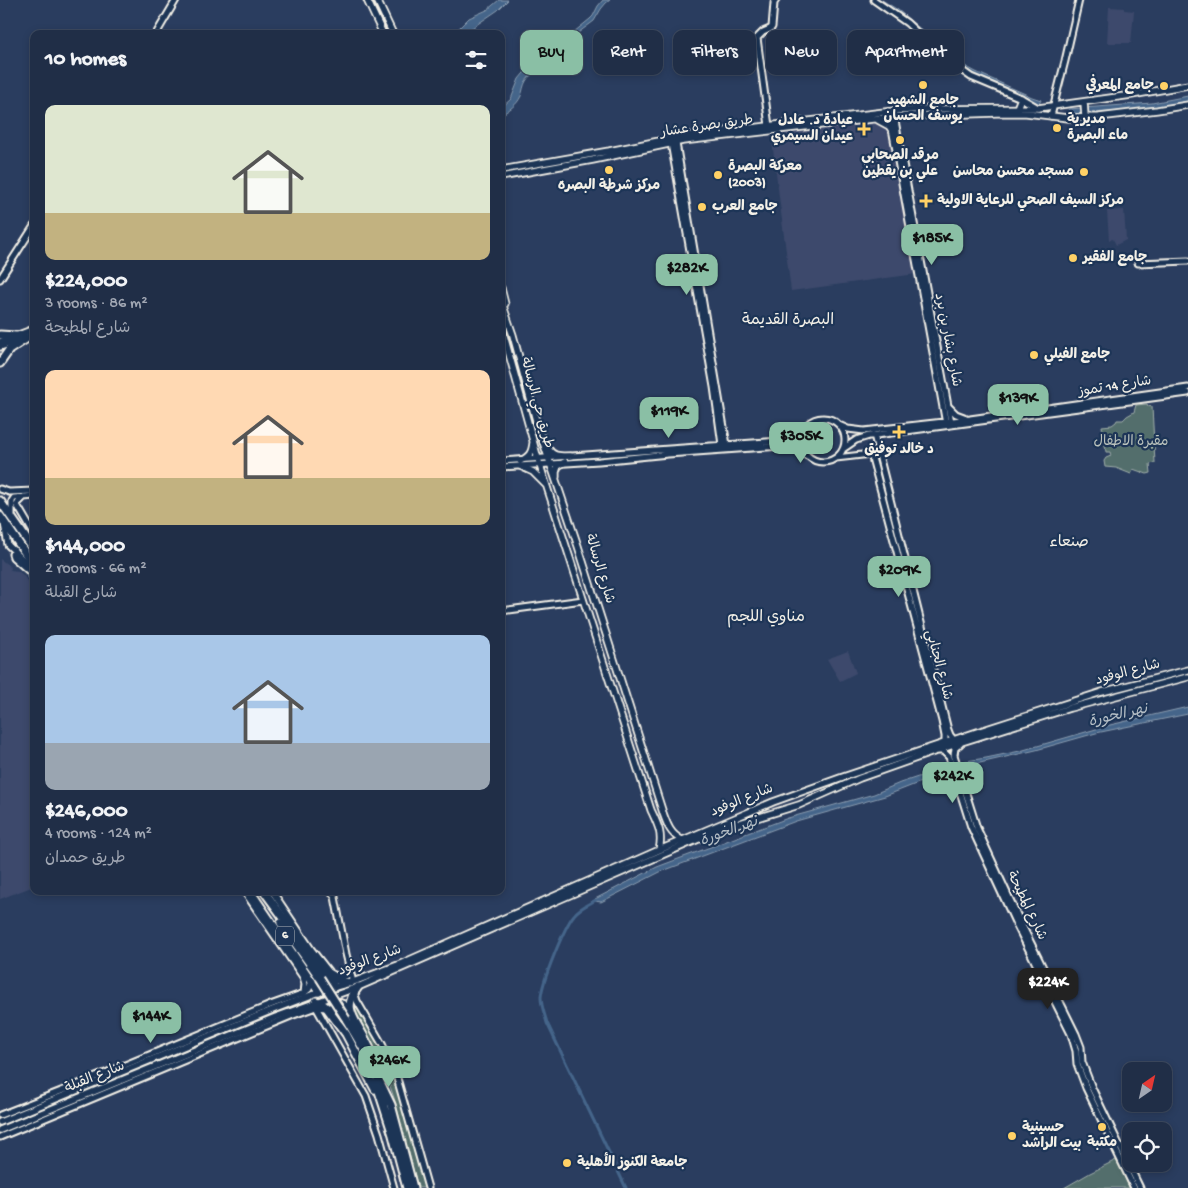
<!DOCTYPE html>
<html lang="en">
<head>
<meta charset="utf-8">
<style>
  body { margin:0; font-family:"Gochi Hand","Playpen Sans Arabic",sans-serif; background:#28364e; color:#f1f3f6; height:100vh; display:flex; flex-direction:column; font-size:19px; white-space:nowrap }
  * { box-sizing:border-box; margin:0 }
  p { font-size:16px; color:#a2a8b4 }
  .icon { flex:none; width:28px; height:28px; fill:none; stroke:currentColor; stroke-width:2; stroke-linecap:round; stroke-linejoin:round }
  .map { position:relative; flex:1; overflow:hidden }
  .sheet { position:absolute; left:30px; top:30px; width:475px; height:865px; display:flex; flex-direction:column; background:#202e47; border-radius:10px; box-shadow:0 2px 8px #0003,0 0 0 1px #3d4a60 }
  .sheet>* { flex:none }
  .guide { position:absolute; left:520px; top:30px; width:475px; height:45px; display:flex; gap:10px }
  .needle { width:32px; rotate:34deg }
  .fabs { position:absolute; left:1122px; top:1062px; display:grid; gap:10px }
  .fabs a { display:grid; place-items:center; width:50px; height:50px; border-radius:10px; background:#202e47; box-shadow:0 2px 8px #0003,0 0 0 1px #3d4a60; font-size:25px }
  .price { position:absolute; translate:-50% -42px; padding:0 11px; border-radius:10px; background:#8abfa5; color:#111; font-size:16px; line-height:32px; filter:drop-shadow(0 1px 2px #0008) }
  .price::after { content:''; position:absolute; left:50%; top:30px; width:15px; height:11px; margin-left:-8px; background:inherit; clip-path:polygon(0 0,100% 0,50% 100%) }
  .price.current { background:#222; color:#fff }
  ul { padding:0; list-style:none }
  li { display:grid; align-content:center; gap:10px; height:265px; padding:0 15px }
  li span { display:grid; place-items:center; height:155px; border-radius:10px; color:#555 }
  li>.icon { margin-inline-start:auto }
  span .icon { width:90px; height:90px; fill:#fffc; stroke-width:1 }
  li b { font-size:21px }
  h2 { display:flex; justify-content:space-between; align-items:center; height:60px; padding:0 15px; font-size:21px }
  .pill { padding:0 18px; border-radius:10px; background:#202e47; box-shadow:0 2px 8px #0003,0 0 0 1px #3d4a60; font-size:18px; line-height:45px }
  .pill.current { background:#8abfa5; color:#111 }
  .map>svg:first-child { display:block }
  .built { fill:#3e4a6c }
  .green { fill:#526e6c; stroke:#a3b0aa }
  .water { fill:#45658a; stroke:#8b9db0 }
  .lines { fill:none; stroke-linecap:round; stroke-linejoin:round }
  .canal { stroke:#45658a; stroke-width:3 }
  .secondary-casing { stroke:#f4f1e8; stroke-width:9 }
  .primary-casing { stroke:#f4f1e8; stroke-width:9 }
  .highway-casing { stroke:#f4f1e8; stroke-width:11 }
  .secondary { stroke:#1d3557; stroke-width:5 }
  .primary { stroke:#1d3557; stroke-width:5.5 }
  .highway { stroke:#1d3557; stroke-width:7 }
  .highway-bridge-casing { stroke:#f4f1e8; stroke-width:11; stroke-linecap:butt }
  .highway-bridge { stroke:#1d3557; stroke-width:7 }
  .poi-dot { fill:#ffd166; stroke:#1d3557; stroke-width:2 }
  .labels { text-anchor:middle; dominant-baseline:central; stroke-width:4.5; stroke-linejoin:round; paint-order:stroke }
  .shield { fill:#1d3557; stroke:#b4b9bc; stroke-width:1 }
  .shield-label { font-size:12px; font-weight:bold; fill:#f4f1e8 }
  .poi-label { font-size:14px; font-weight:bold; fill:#f4f1e8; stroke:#1d3557; text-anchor:start }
  .street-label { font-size:14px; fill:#f4f1e8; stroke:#1d3557 }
  .park-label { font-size:14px; fill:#bbc3bd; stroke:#1d3557 }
  .water-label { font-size:15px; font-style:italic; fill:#b7c0c7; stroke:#1d3557 }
  .quarter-label { font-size:16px; fill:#f4f1e8; stroke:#1d3557 }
</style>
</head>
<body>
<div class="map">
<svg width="1188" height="1188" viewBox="0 0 1188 1188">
  <rect width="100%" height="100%" fill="#2a3d5f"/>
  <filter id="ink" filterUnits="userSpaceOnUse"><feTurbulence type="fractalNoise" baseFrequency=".02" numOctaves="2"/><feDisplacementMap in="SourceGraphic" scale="10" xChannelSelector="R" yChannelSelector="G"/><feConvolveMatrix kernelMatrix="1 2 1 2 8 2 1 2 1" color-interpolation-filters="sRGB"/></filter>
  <g filter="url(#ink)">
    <!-- built -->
    <path class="built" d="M1109,7L1124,8V10L1134,11L1131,43H1107Z
      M890,119L916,274L791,291L771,133Z
      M1124,210L1126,240L1116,245L1113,239L1109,240L1107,211Z
      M0,559L8,565L11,568L10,570L18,571L23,575L34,591V877H32L34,886L0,899Z
      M848,651L856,673L840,681L827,659Z"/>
    <!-- green -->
    <path class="green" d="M1147,404L1148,406L1152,407L1155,463L1150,464L1151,473L1147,474L1133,469L1131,474L1116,468L1105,467L1104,461L1106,458L1111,456L1110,452H1106L1102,426L1112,425L1116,422L1117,420H1123L1127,416L1134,412L1136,405Z
      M352,997L356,1005L372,1032L388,1063L401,1097L427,1188H418L396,1104L387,1077L355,1012L352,1003Z
      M1116,1160L1130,1188H1064L1090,1173Z"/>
    <!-- water -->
    <path class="water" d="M499,0H508L498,10L463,34H453L469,18L487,10Z
      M603,0H610L606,3L601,9L594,21L559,47C554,51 551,57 547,62C540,70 531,73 526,81C523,86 523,91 521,96C517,105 509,110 501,115V108L511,99L519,79L528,68L550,49L574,32L590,19L593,16L598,6Z
      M878,0H882L898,10L963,65L976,72L1032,97L1041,100L1039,104L968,72L942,53Z
      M1188,96V101L1156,108L1127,111L1088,113L1072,115L1067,114L1069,109L1152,103Z
      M1188,707V714L1096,733L1036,750L967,766L944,773L885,796L796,821L660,872L601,902L595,901V899L657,867L788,818L874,794L900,783L966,761L986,758L1020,751L1110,725Z"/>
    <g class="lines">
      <!-- canal -->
      <path class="canal" d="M596,900C589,904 579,908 574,915C564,927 542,982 541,997C541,1006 545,1015 547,1023L626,1188"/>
      <!-- secondary casing -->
      <g class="secondary-casing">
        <path id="secondary" d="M874,0L907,23L943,57L971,77L1021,98L1038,108
          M156,34L176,0
          M889,112L946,424
          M894,115L951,422
          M1051,116L1065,61L1079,0
          M769,126L757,38L763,32L770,29L772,27L774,3L776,0
          M671,143L714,387L722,445
          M676,143L727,445
          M1138,263L1188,261
          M0,279L34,226
          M949,407L956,414L964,417
          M801 440a22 22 0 1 1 44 0a22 22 0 1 1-44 0Z
          M839,425L848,429L864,431L970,419L1188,388
          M874,435L948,730L950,735L954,740
          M843,449L856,440L869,436L1086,407L1188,393
          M836,458L871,454L942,721L945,736V742
          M501,461L779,441L785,440L804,428
          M501,467L599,461L668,454L782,446H791L807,456
          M0,489L9,492L34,491
          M24,497L18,503L17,505L34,534
          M12,517V501L14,498L34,496
          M4,524L8,545L34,570
          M14,550L12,554L13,557L29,571L34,578
          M501,611L583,600
          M960,744L955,748L954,755L977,828L1018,917L1076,1034L1081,1047L1082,1062L1092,1088L1140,1188
          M938,751H943L949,757L971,827L1015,922L1071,1034L1076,1051L1077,1064L1086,1088L1134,1188
          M244,891L303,977L305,984L304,993
          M272,891L311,949L329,972L334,975L339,977L351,974
          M331,891L335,897L346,954L353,982
          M354,992L357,1001L382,1044L395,1071L428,1188
          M316,1007L366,1096L379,1134L394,1188
          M0,1115L74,1086L273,1004L304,993L309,989L312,981
          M0,1137L291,1016L316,1007L326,1008"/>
      </g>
      <!-- primary casing -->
      <g class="primary-casing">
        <path id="primary" d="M367,0L383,34
          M377,0L393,34
          M1084,102L1085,117
          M1017,108L1021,98
          M878,120L889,126L893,132
          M501,170L609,151L684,136L893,111L928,109L1038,108L1132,95L1188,85
          M501,177L593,160L683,141L873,119L911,116L997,113H1026L1068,118L1099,117L1157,110L1188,105
          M501,288L505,304
          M501,300L513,335L537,424L578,546L663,813C667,824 670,834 682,840
          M501,325L538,459L651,810C658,825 663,834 659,850
          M0,342L34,329
          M0,347L34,335
          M548,448C553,457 560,456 570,456
          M520,461C529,457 532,453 533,443
          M520,466L533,472L546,485
          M556,477V472L558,466L565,462
          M331,988L353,982L398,965L659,850L773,802L840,778L980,731L1102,692L1188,670
          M0,1122L275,1009L322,991
          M0,1130L276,1017L358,987L724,828L799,805L860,778L962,742L1070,708L1188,677"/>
      </g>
      <!-- highway casing -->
      <g class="highway-casing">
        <path id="highway" d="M0,335L16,336
          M0,363L9,350L29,337
          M0,501L34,550
          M0,516L34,566
          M250,891L319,992
          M264,891L334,987
          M281,923L320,978
          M328,978L350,983
          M358,987C342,1007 354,1018 364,1037C369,1047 374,1056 378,1066
          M316,1001L321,1003L326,1007L346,1034L375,1089
          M330,1012L333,1005L339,1003L344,1005L350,1013
          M346,1019L366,1053L391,1105L413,1188
          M376,1082L393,1135L407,1188"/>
      </g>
      <!-- secondary -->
      <use href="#secondary" class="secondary"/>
      <!-- primary -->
      <use href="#primary" class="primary"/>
      <!-- highway -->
      <use href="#highway" class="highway"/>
      <!-- highway-bridge casing -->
      <g class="highway-bridge-casing">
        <path id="highway-bridge" d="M320,978L346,1019"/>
      </g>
      <!-- highway-bridge -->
      <use href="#highway-bridge" class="highway-bridge"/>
    </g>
  </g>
  <!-- markers -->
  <g class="poi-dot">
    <circle cx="923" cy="85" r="5"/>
    <circle cx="1164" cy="86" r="5"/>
    <circle cx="1057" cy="128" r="5"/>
    <path d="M861.5 121.5h5v5h5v5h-5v5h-5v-5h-5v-5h5z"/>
    <circle cx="900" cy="140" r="5"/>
    <circle cx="609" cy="170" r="5"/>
    <circle cx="1084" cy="172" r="5"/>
    <circle cx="718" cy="175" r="5"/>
    <path d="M923.5 193.5h5v5h5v5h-5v5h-5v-5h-5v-5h5z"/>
    <circle cx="702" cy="207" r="5"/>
    <circle cx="1073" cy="258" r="5"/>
    <circle cx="1034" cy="355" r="5"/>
    <path d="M896.5 424.5h5v5h5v5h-5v5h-5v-5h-5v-5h5z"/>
    <circle cx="1102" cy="1127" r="5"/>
    <circle cx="1012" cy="1136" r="5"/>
    <circle cx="567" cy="1163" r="5"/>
  </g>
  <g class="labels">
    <!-- shield labels -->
    <rect class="shield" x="276" y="926.5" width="18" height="19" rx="4"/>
    <g class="shield-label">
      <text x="285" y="936">6</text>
    </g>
    <!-- poi labels -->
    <g class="poi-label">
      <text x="1154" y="86" text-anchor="end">جامع المعرفي</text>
      <text x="923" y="101" text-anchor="middle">جامع الشهيد<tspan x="923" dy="16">يوسف الحسان</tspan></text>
      <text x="1067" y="120">مديرية<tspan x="1067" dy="16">ماء البصرة</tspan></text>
      <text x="853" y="121" text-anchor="end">عيادة د. عادل<tspan x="853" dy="16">عيدان السيمري</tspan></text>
      <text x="900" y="156" text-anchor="middle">مرقد الصحابي<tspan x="900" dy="16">علي بن يقطين</tspan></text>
      <text x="728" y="167">معركة البصرة<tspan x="728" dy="16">(2003)</tspan></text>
      <text x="1074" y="172" text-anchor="end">مسجد محسن محاسن</text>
      <text x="609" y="186" text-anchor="middle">مركز شرطة البصره</text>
      <text x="937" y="201">مركز السيف الصحي للرعاية الاولية</text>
      <text x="712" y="207">جامع العرب</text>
      <text x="1083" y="258">جامع الفقير</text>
      <text x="1044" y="355">جامع الفيلي</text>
      <text x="899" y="450" text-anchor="middle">د خالد توفيق</text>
      <text x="1022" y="1128">حسينية<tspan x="1022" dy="16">بيت الراشد</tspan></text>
      <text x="1102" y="1143" text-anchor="middle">مكتبة</text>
      <text x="577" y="1163">جامعة الكنوز الأهلية</text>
    </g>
    <!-- street labels -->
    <g class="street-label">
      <text transform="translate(707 127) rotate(-8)">طريق بصرة عشار</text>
      <text transform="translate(947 340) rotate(79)">شارع بشار بن برد</text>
      <text transform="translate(1115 387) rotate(-9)">شارع 14 تموز</text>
      <text transform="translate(536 403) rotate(75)">طريق حي الرسالة</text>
      <text transform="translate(599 569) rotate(73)">شارع الرسالة</text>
      <text transform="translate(938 665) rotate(75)">شارع الجنابي</text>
      <text transform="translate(1128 673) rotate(-15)">شارع الوفود</text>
      <text transform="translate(742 801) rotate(-22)">شارع الوفود</text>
      <text transform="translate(1026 906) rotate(64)">شارع المطيحة</text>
      <text transform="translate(370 961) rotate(-20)">شارع الوفود</text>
      <text transform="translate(95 1078) rotate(-22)">شارع القبلة</text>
    </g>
    <!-- park labels -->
    <g class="park-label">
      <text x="1131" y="442">مقبرة الاطفال</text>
    </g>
    <!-- water labels -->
    <g class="water-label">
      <text transform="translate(1118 716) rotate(-13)">نهر الخورة</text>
      <text transform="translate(729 832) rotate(-20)">نهر الخورة</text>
    </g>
    <!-- quarter labels -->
    <g class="quarter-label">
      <text x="788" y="321">البصرة القديمة</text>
      <text x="1069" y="543">صنعاء</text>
      <text x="766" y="618">مناوي اللجم</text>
    </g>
  </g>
</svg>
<div class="fabs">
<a><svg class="needle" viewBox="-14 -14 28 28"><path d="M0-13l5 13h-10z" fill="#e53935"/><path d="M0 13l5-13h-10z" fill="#a2a8b4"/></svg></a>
<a><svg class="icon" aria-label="locate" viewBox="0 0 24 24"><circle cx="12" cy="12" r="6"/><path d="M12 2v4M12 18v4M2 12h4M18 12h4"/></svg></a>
</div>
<b class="price" style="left:932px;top:266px">$185K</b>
<b class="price" style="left:687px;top:296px">$282K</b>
<b class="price" style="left:1018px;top:426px">$139K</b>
<b class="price" style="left:669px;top:439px">$119K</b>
<b class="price" style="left:801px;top:464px">$305K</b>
<b class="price" style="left:899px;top:598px">$209K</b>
<b class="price" style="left:953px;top:804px">$242K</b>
<b class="price current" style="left:1048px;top:1010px">$224K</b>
<b class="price" style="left:151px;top:1044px">$144K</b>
<b class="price" style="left:389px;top:1088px">$246K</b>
<div class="guide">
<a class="pill current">Buy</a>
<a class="pill">Rent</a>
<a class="pill">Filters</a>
<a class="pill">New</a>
<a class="pill">Apartment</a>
</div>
<section class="sheet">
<h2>10 homes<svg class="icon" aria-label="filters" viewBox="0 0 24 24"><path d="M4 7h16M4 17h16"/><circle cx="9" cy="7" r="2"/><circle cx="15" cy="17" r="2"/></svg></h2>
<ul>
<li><span style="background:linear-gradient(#dfe7d0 70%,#c2b280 0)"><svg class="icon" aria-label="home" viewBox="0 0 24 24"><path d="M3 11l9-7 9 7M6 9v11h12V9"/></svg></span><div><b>$224,000</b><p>3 rooms · 86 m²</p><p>شارع المطيحة</p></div></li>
<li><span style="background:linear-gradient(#ffd9b3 70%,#c2b280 0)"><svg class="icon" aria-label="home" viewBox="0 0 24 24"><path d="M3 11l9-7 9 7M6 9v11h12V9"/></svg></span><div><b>$144,000</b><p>2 rooms · 66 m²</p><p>شارع القبلة</p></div></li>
<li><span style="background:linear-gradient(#a9c7e8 70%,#9aa5b1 0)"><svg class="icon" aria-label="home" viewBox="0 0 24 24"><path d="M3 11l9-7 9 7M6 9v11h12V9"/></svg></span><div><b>$246,000</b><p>4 rooms · 124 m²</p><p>طريق حمدان</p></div></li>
</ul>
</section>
</div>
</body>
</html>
